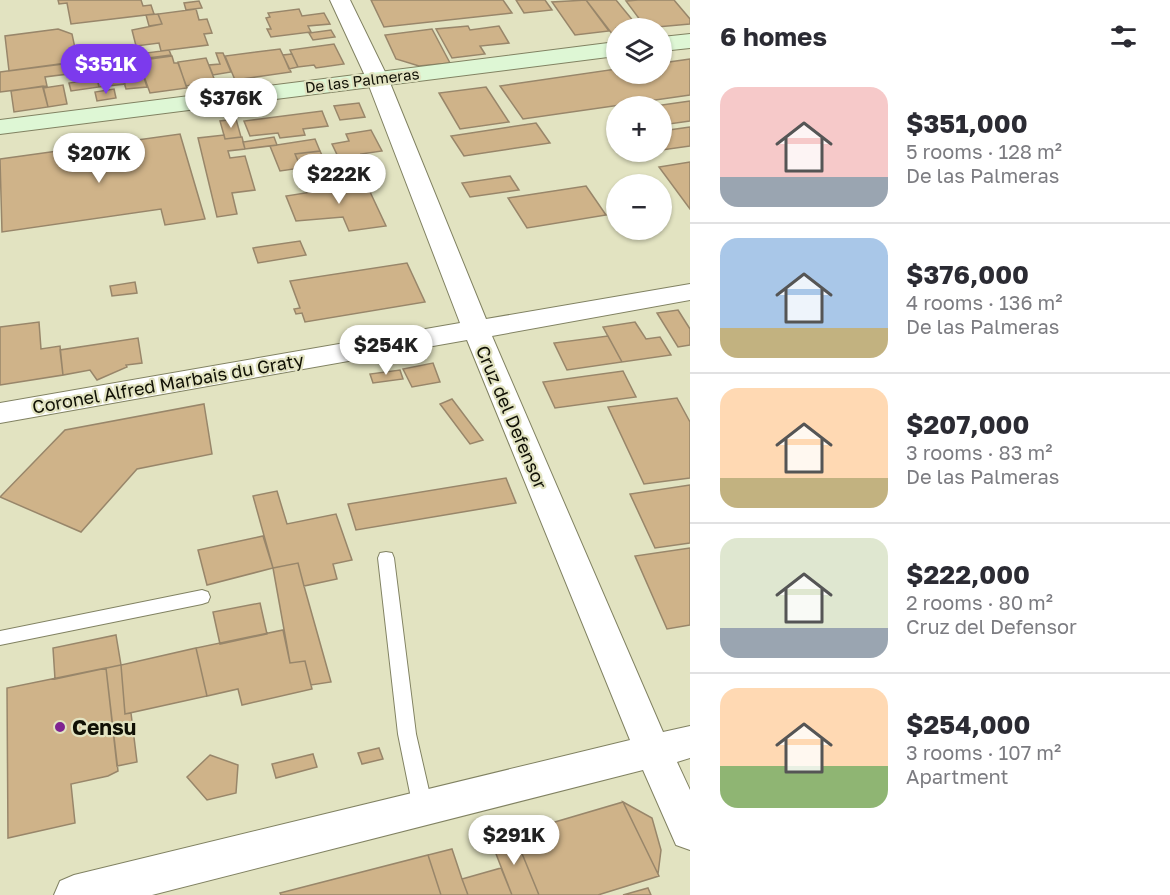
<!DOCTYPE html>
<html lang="en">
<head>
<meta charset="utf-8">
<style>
  body { margin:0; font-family:"Golos Text",sans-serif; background:#f2f2f3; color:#2b2b33; height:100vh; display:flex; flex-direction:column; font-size:22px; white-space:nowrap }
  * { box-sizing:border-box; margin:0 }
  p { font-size:20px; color:#7c7c81 }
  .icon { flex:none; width:33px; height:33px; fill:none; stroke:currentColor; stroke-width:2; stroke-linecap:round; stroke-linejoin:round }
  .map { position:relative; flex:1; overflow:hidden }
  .drawer { display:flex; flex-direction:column; background:#fff; width:480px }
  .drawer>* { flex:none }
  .tools { position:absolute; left:606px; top:18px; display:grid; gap:12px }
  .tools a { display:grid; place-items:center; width:66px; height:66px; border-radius:50%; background:#fff; box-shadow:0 2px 4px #0004; font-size:30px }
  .price { position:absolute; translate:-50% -51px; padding:0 14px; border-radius:21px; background:#fff; color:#222; font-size:20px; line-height:39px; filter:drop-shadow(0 2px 3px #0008) }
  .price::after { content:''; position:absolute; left:50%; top:36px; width:18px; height:14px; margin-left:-9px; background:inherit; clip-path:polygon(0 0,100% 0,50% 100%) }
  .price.active { background:#7c3aed; color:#fff }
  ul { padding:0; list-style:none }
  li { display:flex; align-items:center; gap:18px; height:150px; padding:0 30px }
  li+li { border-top:2px solid #e1e1e2 }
  li span { display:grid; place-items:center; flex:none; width:168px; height:120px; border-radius:18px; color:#555 }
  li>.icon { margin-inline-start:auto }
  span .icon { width:72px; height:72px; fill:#fffc; stroke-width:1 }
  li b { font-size:26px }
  h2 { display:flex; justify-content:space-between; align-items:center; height:72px; padding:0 30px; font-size:26px }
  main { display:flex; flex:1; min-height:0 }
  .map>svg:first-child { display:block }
  .building { fill:#cfb389; stroke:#98866a; stroke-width:1.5 }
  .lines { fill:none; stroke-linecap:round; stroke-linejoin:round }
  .lane-casing { stroke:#818262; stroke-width:2 }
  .street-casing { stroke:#818262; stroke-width:2 }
  .secondary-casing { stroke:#818262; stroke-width:2 }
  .lane { fill:#fff; fill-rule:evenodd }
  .street { fill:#fff; fill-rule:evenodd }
  .secondary { fill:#def7d5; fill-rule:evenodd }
  .poi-dot { fill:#802491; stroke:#e2e3c1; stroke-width:2 }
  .labels { text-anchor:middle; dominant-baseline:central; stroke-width:4.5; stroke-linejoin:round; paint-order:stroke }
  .far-street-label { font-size:15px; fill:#101005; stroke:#e2e3c1 }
  .street-label { font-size:18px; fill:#101005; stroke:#e2e3c1 }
  .near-poi-label { font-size:21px; font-weight:bold; fill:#101005; stroke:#e2e3c1; text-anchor:start }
</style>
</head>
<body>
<main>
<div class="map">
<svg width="690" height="895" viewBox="0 0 690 895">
  <rect width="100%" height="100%" fill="#e2e3c1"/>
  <!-- building -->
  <path class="building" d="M58,0H141L143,6L151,5L154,14L71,24L67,3L59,4Z
    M371,0H503L512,13L384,27Z
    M516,0H545L552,10L524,13Z
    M586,0L609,31L575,35L552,2Z
    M586,0H616L639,28H616V35H613Z
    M638,0H674L690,19V24L646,28L626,1Z
    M199,1L202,8L186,10L184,3Z
    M196,9L199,20L207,19L212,33L204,34L208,45L161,51L159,43L136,46L132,30L162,24L158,14Z
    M299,9L302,16L324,13L330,24L308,26L311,32L271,37L267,29H271L266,18L270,17L268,13Z
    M158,14L162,24L149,26L146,15Z
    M468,26L470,30L499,26L509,43L480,46L485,54L452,58L436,29Z
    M58,29L72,34L78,62L9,71L5,36Z
    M432,29L450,63L419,66L396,59L385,35Z
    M331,30L335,37L313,40L309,33Z
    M334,44L344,64L316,68L314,65L298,67L290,50Z
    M280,49L291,72L235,80L225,56Z
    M169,50L171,55L148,58L146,53Z
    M216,53H223L231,72L213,75L209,65L220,64Z
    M292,54L298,67L289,69L283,55Z
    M172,56L174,63H178L187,88L150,93L141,68L146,67L143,60Z
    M206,58L215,81L186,86L178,62Z
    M690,59V95L523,119L500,86L616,69V74H662V63Z
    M83,61V64L94,62L96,70L68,74L66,63Z
    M66,63L68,74L45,77L47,86L0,92V72Z
    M141,68L147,87L126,89L122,76L130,75L128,69Z
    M122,76L125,84L99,87L97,79Z
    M97,79L99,87L71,91L69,83Z
    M63,85L67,104L48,107L43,88Z
    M43,86L48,107L14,112L11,91Z
    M486,87L509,122L460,129L439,93Z
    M114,89L116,98L97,101L95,92Z
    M690,101V121L662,125V106H655Z
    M359,103L365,117L340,120L334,106Z
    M322,111L328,126L303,129L305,135L280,138L278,133L250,136L244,121Z
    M236,119L241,137L225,139L220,121Z
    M536,123L550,143L464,156L451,136Z
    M690,127V146L662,150V131Z
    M371,130L382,151L361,154L369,172L358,173L361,179L326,183L327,185L309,188L295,154L320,151L327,166L334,165L333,162L340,161L332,144L349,141L346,134Z
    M180,134L205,219L165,225L161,209L2,232L0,159Z
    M224,135L225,139L242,137L245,149L228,151L230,158L245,156L255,190L232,193L237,214L217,217L198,138Z
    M274,137L277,145L245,149L243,142Z
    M315,139L320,151L295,154L301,168L280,171L270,146Z
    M690,162V209L659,167Z
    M510,176L519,190L470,197L462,183Z
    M364,179L386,226L349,231L343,217L296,221L286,196L331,189L329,184Z
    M586,186L606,215L527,228L508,198Z
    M300,241L306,255L258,263L253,248Z
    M407,263L425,302L305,322L302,313L296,314L294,309L300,308L290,281Z
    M135,282L137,293L112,296L110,286Z
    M678,310L690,329V345L678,347L657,313Z
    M39,322L41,349L60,346L63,375L0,385V327Z
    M635,322L646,339L660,337L671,355L622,362L603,327Z
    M608,336L622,362L567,370L554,343Z
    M138,338L142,363L126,365L127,367L97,380L90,370L63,375L60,350Z
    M433,363L440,382L412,387L403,369Z
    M400,370L403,379L373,383L370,374Z
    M623,371L636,397L555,408L543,382Z
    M677,398L690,422V478L644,484L608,407Z
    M452,399L483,440L470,444L440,404Z
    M204,404L212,454L137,469L81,532L0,497L65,430Z
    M506,478L516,503L356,530L348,504Z
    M690,485V543L655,548L630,494Z
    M277,491L287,524L336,514L352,560L333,564L337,579L304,586L298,563L273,568L253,496Z
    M263,536L273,568L207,585L198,550Z
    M690,548V625L667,629L635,556Z
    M298,563L304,586L331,682L311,685L305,661L290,663L273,568Z
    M260,603L267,634L220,644L213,612Z
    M283,630L290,663L305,661L312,689L242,705L238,689L207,696L196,648Z
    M116,635L121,665L55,679L53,648Z
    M196,648L207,696L125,714L121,665Z
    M121,665L125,714L131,713L137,762L117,766L106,668Z
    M106,668L118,771L108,776L71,784L75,823L8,838L7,688Z
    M379,748L383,759L362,764L358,753Z
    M313,754L317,767L276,778L272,764Z
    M210,755L238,765L236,793L207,800L187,777Z
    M623,802L652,818L661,850L658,874Z
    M623,802L659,876L598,895H539L514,834Z
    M514,834L539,895H512L491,841Z
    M452,849L462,879L468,895H441L428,855Z
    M428,855L441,895H281L280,893Z
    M501,868L512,895H468L462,879Z
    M648,888L651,895H623Z"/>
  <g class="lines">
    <!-- lane casing -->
    <g class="lane-casing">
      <path id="lane" d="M386,552L392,553L394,558L416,734L433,808L430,814L423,817L416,814L413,808L398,734L378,558L380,553Z
        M202,590L208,592L210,597L208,602L202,604L0,645V631Z"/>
    </g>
    <!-- street casing -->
    <g class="street-casing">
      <path id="street" d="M330,0H350L388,78L486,319L690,284V300L492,336L663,732L690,726V758L677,762L690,790V850L676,845L643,770L152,895H54L60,881L74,875L630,740L467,340L0,423V403L460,323L366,78Z"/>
    </g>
    <!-- secondary casing -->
    <g class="secondary-casing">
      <path id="secondary" d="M690,34V48L662,51V37Z
        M616,42V56L0,134V120Z"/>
    </g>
    <!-- lane -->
    <use href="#lane" class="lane"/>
    <!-- street -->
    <use href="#street" class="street"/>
    <!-- secondary -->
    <use href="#secondary" class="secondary"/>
  </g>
  <!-- markers -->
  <circle class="poi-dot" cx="60" cy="727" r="6"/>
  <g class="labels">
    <!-- far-street labels -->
    <g class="far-street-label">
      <text transform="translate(362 80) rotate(-7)">De las Palmeras</text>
    </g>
    <!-- street labels -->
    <g class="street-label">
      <text transform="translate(168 383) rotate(-10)">Coronel Alfred Marbais du Graty</text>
      <text transform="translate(512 417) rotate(67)">Cruz del Defensor</text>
    </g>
    <!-- near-poi labels -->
    <g class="near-poi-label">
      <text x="72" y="727">Censu</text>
    </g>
  </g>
</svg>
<div class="tools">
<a><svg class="icon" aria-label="layers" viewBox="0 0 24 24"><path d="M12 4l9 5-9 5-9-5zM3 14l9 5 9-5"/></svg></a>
<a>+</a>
<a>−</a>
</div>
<b class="price active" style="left:106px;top:95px">$351K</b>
<b class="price" style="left:231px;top:129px">$376K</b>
<b class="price" style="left:99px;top:184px">$207K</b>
<b class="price" style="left:339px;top:205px">$222K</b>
<b class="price" style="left:386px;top:376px">$254K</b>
<b class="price" style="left:514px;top:866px">$291K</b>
</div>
<section class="drawer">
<h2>6 homes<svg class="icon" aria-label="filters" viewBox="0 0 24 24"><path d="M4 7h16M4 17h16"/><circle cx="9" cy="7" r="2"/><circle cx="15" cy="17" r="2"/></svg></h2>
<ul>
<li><span style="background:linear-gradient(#f6c9c9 75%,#9aa5b1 0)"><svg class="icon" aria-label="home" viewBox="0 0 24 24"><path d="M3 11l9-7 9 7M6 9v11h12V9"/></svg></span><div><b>$351,000</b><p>5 rooms · 128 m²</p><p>De las Palmeras</p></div></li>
<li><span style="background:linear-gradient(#a9c7e8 75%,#c2b280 0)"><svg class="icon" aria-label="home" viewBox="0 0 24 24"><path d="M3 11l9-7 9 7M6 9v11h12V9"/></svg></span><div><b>$376,000</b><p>4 rooms · 136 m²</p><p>De las Palmeras</p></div></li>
<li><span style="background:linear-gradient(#ffd9b3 75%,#c2b280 0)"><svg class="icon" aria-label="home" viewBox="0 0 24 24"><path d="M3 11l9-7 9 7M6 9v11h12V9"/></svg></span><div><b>$207,000</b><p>3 rooms · 83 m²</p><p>De las Palmeras</p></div></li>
<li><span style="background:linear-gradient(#dfe7d0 75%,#9aa5b1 0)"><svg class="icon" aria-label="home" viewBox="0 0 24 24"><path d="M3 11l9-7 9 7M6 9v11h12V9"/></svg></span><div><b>$222,000</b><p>2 rooms · 80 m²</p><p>Cruz del Defensor</p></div></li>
<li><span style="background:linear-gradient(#ffd9b3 65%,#8fb573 0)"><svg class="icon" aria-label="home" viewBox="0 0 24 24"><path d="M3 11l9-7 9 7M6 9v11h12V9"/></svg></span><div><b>$254,000</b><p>3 rooms · 107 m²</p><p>Apartment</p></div></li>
</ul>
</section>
</main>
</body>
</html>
